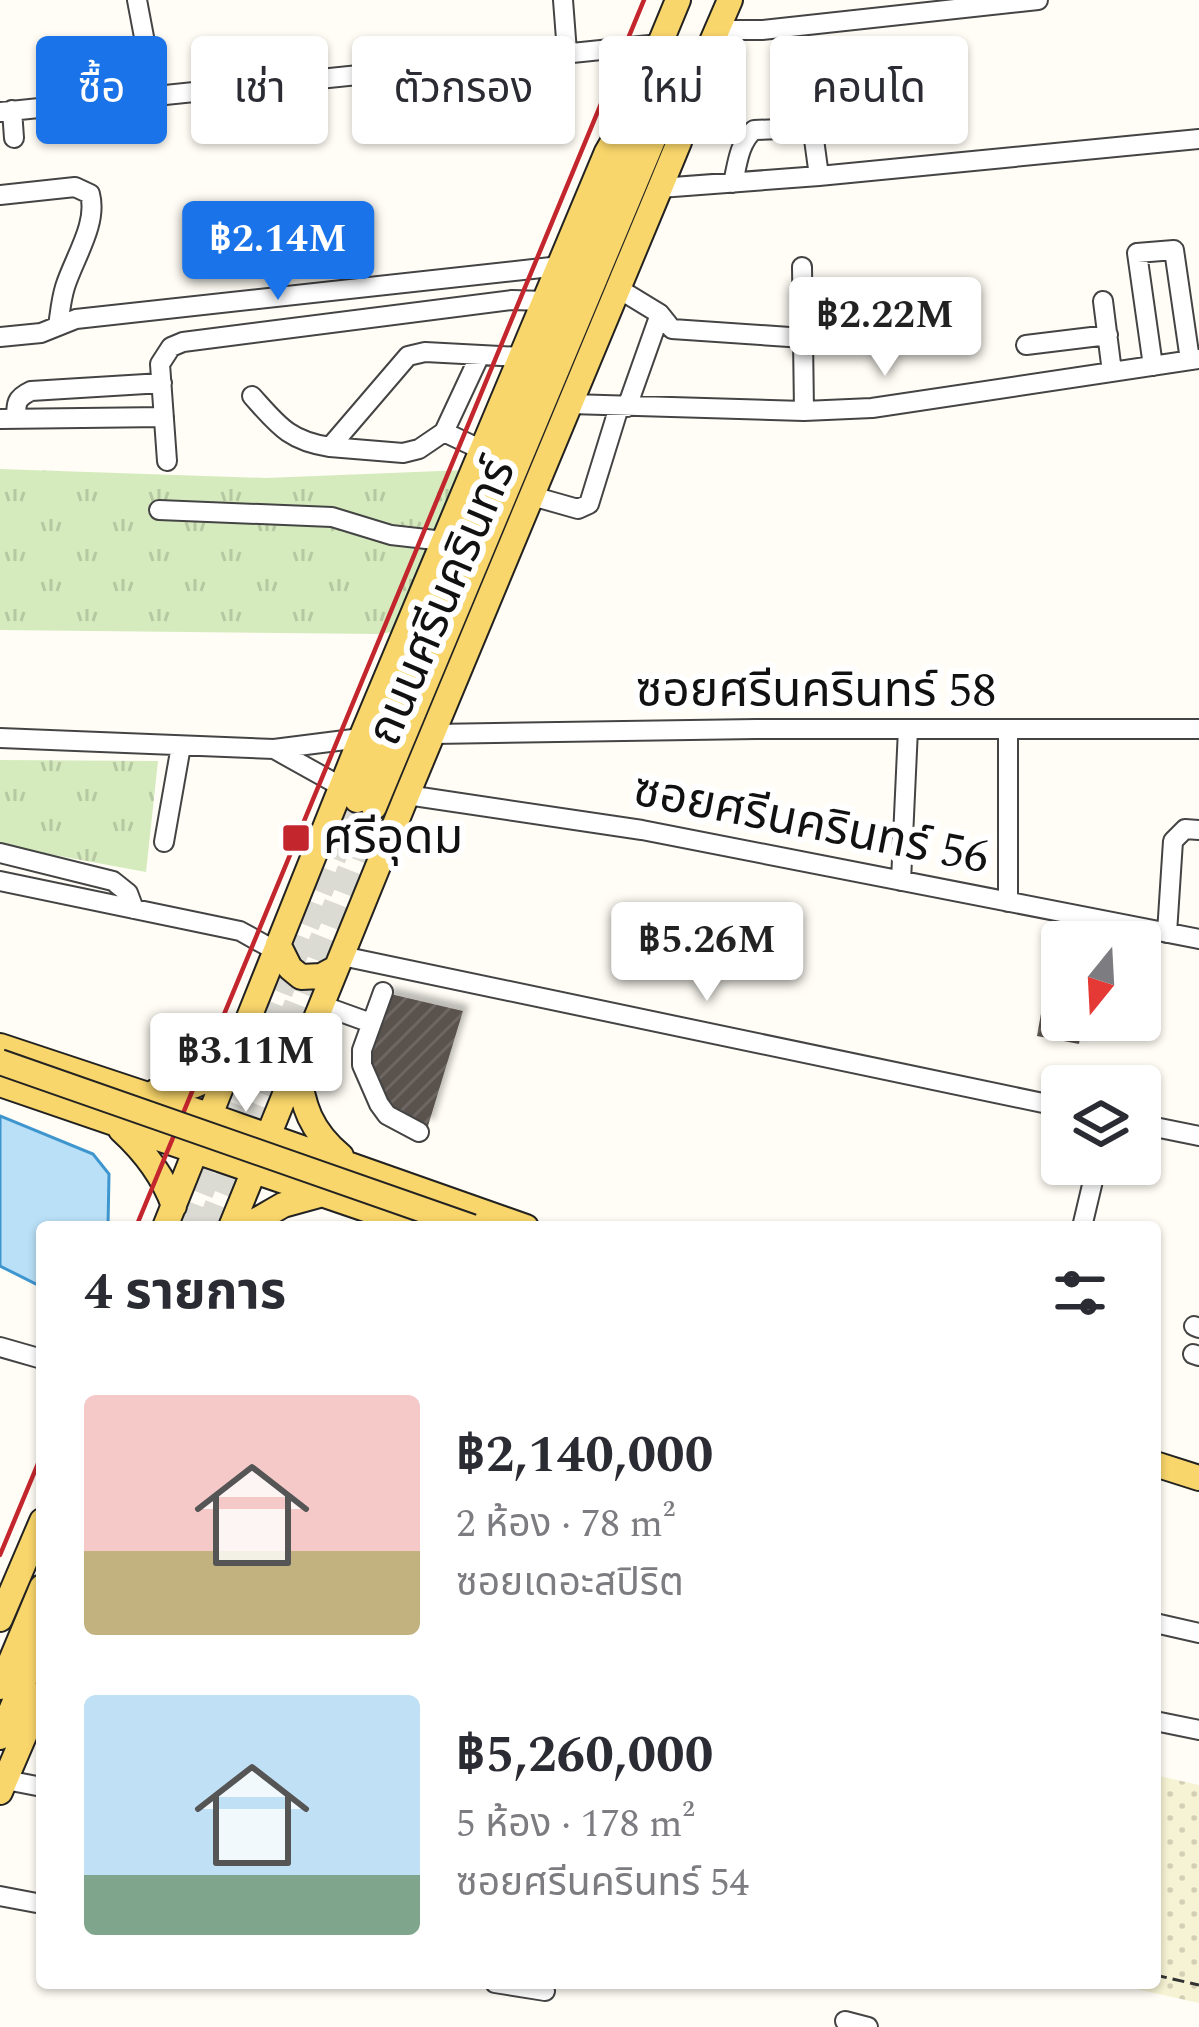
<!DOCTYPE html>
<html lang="th">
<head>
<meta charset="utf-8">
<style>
  body { margin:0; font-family:Spectral,"Noto Sans Thai",serif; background:#f2f2f3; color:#2b2b33; height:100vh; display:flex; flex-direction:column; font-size:45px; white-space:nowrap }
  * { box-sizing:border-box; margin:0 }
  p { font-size:39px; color:#7c7c81 }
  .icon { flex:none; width:66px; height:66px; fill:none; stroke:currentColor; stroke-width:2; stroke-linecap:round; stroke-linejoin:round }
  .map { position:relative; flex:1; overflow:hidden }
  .drawer { position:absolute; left:36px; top:1221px; width:1125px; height:768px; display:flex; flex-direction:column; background:#fff; border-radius:12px; box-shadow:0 3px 9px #0004 }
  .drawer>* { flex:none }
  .banner { position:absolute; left:36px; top:36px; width:1128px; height:108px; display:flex; gap:24px }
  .needle { width:78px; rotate:198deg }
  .controls { position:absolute; left:1041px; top:921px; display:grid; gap:24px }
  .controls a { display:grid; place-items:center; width:120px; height:120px; border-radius:12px; background:#fff; box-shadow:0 3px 9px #0004; font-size:60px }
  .price { position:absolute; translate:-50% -102px; padding:0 27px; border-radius:12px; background:#fff; color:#222; font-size:39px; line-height:78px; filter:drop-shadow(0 3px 6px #0008) }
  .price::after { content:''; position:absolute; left:50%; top:72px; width:36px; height:27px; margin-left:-18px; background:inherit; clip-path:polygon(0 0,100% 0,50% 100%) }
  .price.current { background:#1a73e8; color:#fff }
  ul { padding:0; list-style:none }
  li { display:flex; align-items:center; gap:36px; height:300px; padding:0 48px }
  li span { display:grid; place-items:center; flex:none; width:336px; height:240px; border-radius:12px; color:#555 }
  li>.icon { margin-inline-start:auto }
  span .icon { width:144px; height:144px; fill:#fffc; stroke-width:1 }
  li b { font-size:51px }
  h2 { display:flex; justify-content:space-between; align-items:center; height:144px; padding:0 48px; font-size:51px }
  .tag { padding:0 42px; border-radius:12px; background:#fff; box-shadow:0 3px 9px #0004; font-size:42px; line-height:108px }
  .tag.current { background:#1a73e8; color:#fff }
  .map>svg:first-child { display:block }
  .farmland { fill:url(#farmland-dots) }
  .grass { fill:url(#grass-tufts) }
  .water { fill:#b9e0f7; stroke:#3f96cf; stroke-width:3 }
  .building { fill:url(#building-hatch); filter:url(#shadow) }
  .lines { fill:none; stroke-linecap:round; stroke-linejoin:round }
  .major-tunnel { stroke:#dbdad3; stroke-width:24; stroke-dasharray:24 12; stroke-linecap:butt }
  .minor-casing { stroke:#444; stroke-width:22 }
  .major-casing { stroke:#222; stroke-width:28 }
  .path { stroke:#333; stroke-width:3; stroke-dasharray:12 6; stroke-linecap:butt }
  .minor { stroke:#fff; stroke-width:18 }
  .major { stroke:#f9d66b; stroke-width:24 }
  .rail { stroke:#c4262e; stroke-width:4.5 }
  .major-bridge-casing { stroke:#222; stroke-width:28; stroke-linecap:butt }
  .major-bridge { stroke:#f9d66b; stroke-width:24 }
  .poi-dot { fill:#c4262e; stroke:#fff; stroke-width:4.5 }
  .labels { text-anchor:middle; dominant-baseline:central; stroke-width:12; stroke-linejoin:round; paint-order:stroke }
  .street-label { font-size:48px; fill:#111; stroke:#fff }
  .poi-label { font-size:48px; fill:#111; stroke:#fff; text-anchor:start }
</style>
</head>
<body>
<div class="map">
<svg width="1199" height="2027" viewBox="0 0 1199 2027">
  <defs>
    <pattern id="farmland-dots" width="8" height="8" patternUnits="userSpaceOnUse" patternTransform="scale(3)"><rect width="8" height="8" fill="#f6f3d4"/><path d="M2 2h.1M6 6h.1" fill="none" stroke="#d2cfb5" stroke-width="1.8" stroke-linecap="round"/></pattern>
    <pattern id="grass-tufts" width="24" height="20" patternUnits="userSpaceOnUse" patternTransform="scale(3)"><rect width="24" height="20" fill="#d5ebbd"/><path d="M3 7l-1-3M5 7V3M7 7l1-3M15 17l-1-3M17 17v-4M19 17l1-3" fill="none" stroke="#b6c8a1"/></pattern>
    <pattern id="building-hatch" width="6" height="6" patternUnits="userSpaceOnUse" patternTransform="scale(3)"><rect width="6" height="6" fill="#5a524d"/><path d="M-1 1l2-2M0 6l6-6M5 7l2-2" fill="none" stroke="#6d6662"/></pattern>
    <filter id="shadow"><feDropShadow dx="6" dy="-6" stdDeviation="3" flood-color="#0004"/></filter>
  </defs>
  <rect width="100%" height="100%" fill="#fffdf5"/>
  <!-- farmland -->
  <path class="farmland" d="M1155,1775L1199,1785V2003L1109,1983H1155Z"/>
  <!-- grass -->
  <path class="grass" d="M0,469L266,478L465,470L391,632L380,634L0,630Z
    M0,760L158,761L146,872L0,845Z"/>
  <!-- water -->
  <path class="water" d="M0,1116L93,1154L109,1174L108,1227H42V1287L0,1266Z"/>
  <!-- building -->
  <path class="building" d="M1055,935L1079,940V942H1062V1020H1083L1079,1044L1037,1036Z
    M386,993L463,1011L428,1126L390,1113L365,1066Z"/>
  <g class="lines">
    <!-- major-tunnel -->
    <path class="major-tunnel" d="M188,1227L357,800
      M208,1227L374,807"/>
    <!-- minor casing -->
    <g class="minor-casing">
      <path id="minor" d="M137,0L155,95
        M563,0L567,52
        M717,30H762L1038,0
        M12,110L14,138
        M0,112L659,44
        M733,183C737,166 739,142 754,130L807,128L813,132L819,176
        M660,188L819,176L1199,139
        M0,195L75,187L90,194C98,224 74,258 65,287C61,300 60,313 58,326
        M802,267L804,411
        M619,289L660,314L672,329L804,338
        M1103,301L1112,372
        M0,337L41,333L76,319L560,266
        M1026,345L1108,335
        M1153,366L1137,253L1174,250L1190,360
        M252,396C278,425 289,441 330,447L408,356L425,352L521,357
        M570,404L804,411L872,408L1199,359
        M627,407L660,314
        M0,419L164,417
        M16,419C16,403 16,398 31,391L162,383
        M444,432L480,355
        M330,447L403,453L419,449L444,432L482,450
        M167,461L160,364L171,347L183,342L512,300L545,301
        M532,496L578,509L589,504L619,407
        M159,510L332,517L391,535L444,541
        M1008,729V902
        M433,734L756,729H1199
        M0,738L274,749L361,738
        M274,749L342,787
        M407,795L642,830L1199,939
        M164,842L181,746
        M0,853L113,881L128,893L134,909
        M0,881L240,931L276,951
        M901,881L908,729
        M1167,933L1173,841L1185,829L1199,830
        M342,956L1062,1107
        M383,992L362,1050V1065L379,1104L387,1115L419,1132
        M321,1005L371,1023
        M1140,1124L1199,1136
        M1082,1227L1097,1164
        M1194,1326L1199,1328
        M0,1347L42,1359
        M1193,1354L1199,1356
        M1155,1623L1199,1633
        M1155,1721L1199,1730
        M6,1780L42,1787
        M0,1896L42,1904
        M495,1983L545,1991
        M845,2021L868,2027"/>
    </g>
    <!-- major casing -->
    <g class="major-casing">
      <path id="major" d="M357,800L627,157L633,119
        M374,807L655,135L686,91
        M278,944L290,968L301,977L321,976L336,968
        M0,1046L211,1116L526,1227
        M298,1067C302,1106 311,1131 341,1156
        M0,1084L418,1227
        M155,1092C188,1090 202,1085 229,1066
        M121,1130C145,1152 163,1175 174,1206
        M165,1227L361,738L607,152L635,104L678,0
        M231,1227L407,795L660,188L679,142L698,74L730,0
        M245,1227L283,1205L323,1194
        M1155,1464L1199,1478
        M0,1619L42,1521
        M0,1687L42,1587
        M0,1737L42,1637
        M0,1792L42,1694"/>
    </g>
    <!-- path -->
    <path class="path" d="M1155,1975L1199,1985"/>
    <!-- minor -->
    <use href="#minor" class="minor"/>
    <!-- major -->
    <use href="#major" class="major"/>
    <!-- rail -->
    <path class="rail" d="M136,1227L644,0
      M0,1555L42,1454"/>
    <!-- major-bridge casing -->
    <g class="major-bridge-casing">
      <path id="major-bridge" d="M0,1062L472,1227"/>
    </g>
    <!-- major-bridge -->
    <use href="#major-bridge" class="major-bridge"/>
  </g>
  <!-- markers -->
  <rect class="poi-dot" x="281" y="823" width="30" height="30" rx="6"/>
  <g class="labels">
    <!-- street labels -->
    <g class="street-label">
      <text transform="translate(442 602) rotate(-67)">ถนนศรีนครินทร์</text>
      <text x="816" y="691">ซอยศรีนครินทร์ 58</text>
      <text transform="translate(811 824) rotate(11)">ซอยศรีนครินทร์ 56</text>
    </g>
    <!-- poi labels -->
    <g class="poi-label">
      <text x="323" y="838">ศรีอุดม</text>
    </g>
  </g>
</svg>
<div class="controls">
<a><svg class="needle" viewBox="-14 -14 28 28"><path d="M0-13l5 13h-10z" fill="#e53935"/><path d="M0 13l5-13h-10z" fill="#7c7c81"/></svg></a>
<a><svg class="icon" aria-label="layers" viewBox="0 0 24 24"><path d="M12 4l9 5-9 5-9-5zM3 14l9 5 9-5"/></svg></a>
</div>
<b class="price current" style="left:278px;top:303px">฿2.14M</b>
<b class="price" style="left:885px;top:379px">฿2.22M</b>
<b class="price" style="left:707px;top:1004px">฿5.26M</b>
<b class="price" style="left:246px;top:1115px">฿3.11M</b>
<div class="banner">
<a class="tag current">ซื้อ</a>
<a class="tag">เช่า</a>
<a class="tag">ตัวกรอง</a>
<a class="tag">ใหม่</a>
<a class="tag">คอนโด</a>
</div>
<section class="drawer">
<h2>4 รายการ<svg class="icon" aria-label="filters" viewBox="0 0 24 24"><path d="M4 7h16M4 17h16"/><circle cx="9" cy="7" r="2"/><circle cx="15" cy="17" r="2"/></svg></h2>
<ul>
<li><span style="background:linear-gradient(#f6c9c9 65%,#c2b280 0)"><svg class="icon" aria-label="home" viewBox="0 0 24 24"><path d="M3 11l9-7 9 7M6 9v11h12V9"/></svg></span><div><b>฿2,140,000</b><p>2 ห้อง · 78 m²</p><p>ซอยเดอะสปิริต</p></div></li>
<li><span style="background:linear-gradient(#bfe0f5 75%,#7fa58c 0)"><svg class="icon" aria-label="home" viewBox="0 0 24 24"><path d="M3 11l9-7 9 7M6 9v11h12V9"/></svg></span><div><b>฿5,260,000</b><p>5 ห้อง · 178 m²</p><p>ซอยศรีนครินทร์ 54</p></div></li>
</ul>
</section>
</div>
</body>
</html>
